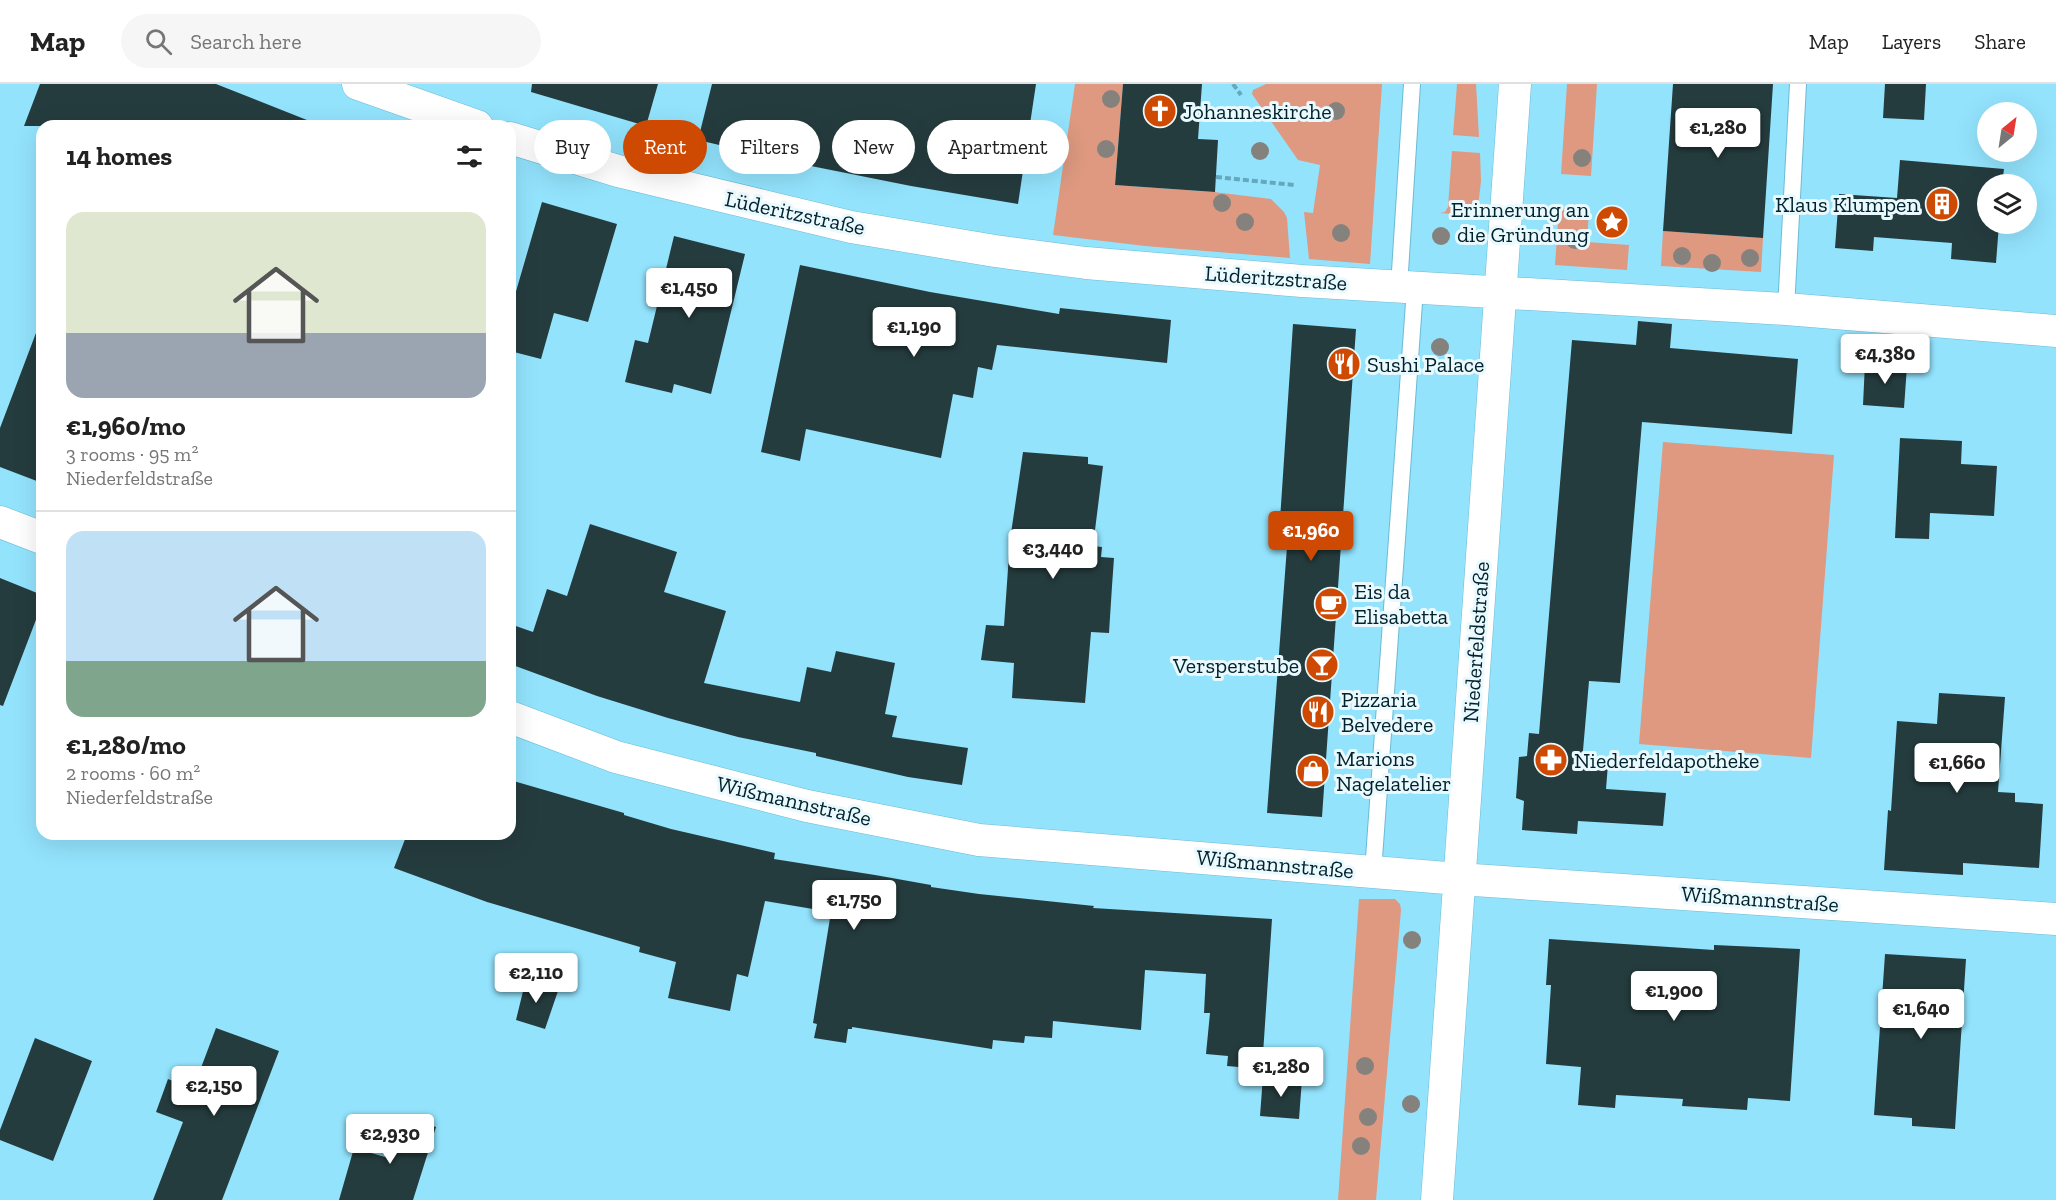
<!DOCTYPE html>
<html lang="en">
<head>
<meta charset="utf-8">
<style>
  body { margin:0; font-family:"Zilla Slab",serif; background:#f6f6f6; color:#222; height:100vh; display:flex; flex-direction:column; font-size:22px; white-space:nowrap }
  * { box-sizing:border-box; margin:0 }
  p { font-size:20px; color:#767676 }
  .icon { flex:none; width:33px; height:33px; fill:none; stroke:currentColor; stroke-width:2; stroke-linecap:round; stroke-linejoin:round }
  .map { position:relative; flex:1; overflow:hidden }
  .details { position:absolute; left:36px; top:36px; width:480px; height:720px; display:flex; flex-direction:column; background:#fff; border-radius:18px; box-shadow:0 6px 24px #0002 }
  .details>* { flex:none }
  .banner { position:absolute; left:534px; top:36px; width:570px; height:54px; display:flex; gap:12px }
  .needle { width:39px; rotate:30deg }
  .fabs { position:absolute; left:1977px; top:18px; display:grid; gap:12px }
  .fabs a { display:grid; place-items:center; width:60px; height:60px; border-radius:50%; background:#fff; box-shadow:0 6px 24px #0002; font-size:30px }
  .price { position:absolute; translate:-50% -51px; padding:0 14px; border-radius:6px; background:#fff; color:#222; font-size:20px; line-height:39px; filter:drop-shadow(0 2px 3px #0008) }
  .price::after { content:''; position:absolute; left:50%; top:36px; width:18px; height:14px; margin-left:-9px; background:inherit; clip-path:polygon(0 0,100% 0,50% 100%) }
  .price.selected { background:#ce4901; color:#fff }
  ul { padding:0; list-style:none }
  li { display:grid; align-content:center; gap:12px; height:318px; padding:0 30px }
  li+li { border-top:2px solid #e0e0e0 }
  li span { display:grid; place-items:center; height:186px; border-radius:18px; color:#555 }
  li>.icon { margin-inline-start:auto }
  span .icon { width:108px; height:108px; fill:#fffc; stroke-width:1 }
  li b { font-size:26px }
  h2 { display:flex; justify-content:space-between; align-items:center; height:72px; padding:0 30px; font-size:26px }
  .tag { padding:0 21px; border-radius:27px; background:#fff; box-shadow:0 6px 24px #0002; font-size:21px; line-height:54px }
  .tag.selected { background:#ce4901; color:#fff }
  header { display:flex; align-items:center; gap:36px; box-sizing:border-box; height:84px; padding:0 30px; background:#fff; border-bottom:2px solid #e0e0e0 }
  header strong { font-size:28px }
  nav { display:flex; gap:33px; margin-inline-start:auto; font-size:21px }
  .search { width:420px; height:54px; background:#f6f6f6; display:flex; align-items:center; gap:15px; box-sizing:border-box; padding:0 21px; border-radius:33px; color:#767676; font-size:22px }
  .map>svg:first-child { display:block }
  .green { fill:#de9980 }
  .building { fill:#253c3e }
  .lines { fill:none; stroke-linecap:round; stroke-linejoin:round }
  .lane-casing { stroke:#6cbbd4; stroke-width:18 }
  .street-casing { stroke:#6cbbd4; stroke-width:33 }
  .path { stroke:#65a7bc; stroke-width:4; stroke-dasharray:6 3; stroke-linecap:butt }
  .lane { stroke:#fff; stroke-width:16 }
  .street { stroke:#fff; stroke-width:32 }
  .tree { fill:#85827e }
  .labels { text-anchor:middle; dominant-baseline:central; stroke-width:6; stroke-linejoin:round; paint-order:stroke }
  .poi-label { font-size:22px; fill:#00222c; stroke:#eaf9fe; text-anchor:start }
  .street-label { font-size:22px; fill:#00222c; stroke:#eaf9fe }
</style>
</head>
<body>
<header>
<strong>Map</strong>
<div class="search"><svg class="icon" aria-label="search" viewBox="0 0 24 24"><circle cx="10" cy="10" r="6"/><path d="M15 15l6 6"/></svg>Search here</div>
<nav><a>Map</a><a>Layers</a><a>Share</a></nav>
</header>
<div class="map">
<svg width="2056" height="1116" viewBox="0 0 2056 1116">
  <rect width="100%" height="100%" fill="#93e3fd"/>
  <!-- green -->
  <path class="green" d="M1075,0H1123L1115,101L1214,108L1271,115L1284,128L1287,134L1290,174L1145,162L1053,151Z
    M1266,0H1382L1370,180L1309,175L1304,128L1313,129L1320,81L1298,76L1252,10L1253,6Z
    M1457,0H1476L1479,53L1453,51Z
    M1567,0H1597L1591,92L1561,90Z
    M1452,67L1480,69L1481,97L1477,132L1440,129L1445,128L1448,123Z
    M1559,124L1589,126L1587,158L1629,161L1627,186L1555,181Z
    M1663,147L1763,154L1761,188L1661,182Z
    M1663,358L1834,371L1811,674L1639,660Z
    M1359,815H1395L1400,820L1401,826L1376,1116H1338Z"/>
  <!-- building -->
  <path class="building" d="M40,0H216L317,40L316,42H24Z
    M532,0H658L646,42L531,8Z
    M712,0H1036L1018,120L911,102L796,79L698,56Z
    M1123,0H1202L1198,55L1218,56L1215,108L1115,101Z
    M1673,0H1773L1763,154L1663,147Z
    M1885,0H1926L1924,36L1883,34Z
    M1900,76L2004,85L2002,100H1988V140H1999L1996,179L1951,175L1952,159L1874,153L1873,167L1835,164L1839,110L1897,114Z
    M542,118L617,140L588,238L554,229L541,275L510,267V228Z
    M674,152L745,170L711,310L674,300L672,309L625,298L635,256L648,259Z
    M800,181L930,208L1059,230L1060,224L1171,236L1167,279L997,261L992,286L978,283L973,314L953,310L941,374L806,345L800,377L761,368Z
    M1638,237L1672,240L1670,264L1798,275L1792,350L1642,338L1620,599L1589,597L1582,678L1608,680L1606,705L1666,709L1663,742L1578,737L1577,750L1522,746L1524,717L1516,714L1519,673L1527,672L1529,649L1539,650L1572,256L1636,261Z
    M1293,240L1356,245L1322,733L1267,729L1289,436H1280Z
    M39,241L42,242V399L0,383V344Z
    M1865,279L1907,282L1904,324L1863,321Z
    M1900,354L1962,357L1961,380L1997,382L1994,432L1930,429L1929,455L1895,454Z
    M1023,368L1088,373V380L1103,382L1093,462L1102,463L1101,473L1114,474L1112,502L1109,549L1091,548L1085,619L1012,614L1014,579L981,576L986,541L1004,542L1010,456Z
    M590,440L677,468L664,508L726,527L704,599L800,618L807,583L831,588L836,567L895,579L885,630L897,632L892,653L968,664L962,701L908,693L816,672V669L738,653L668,634L597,612L510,580V540L533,548L547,505L567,512Z
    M0,494L42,511V520L3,622L0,621Z
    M1939,609L2005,613L1998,708L2015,709V718L2043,720L2039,784L1963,779V791L1884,786L1888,726L1891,727L1897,637L1937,640Z
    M510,696L624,729V731L671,745L775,769L774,775L875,791L931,801V803L979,810L1094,822L1093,824L1272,835L1262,985L1227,982L1228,972L1206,970L1210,929H1204L1206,890L1145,886L1141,946L1053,937L1052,954L1025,952L1024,959L993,956L992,965L852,943V945H848L846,959L814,954L817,940L813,939L831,828L765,817L748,893L737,890L730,927L668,914L676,878L639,868L640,863L487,818L394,784L407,750H510Z
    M1549,855L1714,866V861L1800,865L1790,1017L1748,1014L1747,1026L1682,1022L1683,1015L1616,1011L1615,1024L1578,1021L1581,983L1546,980L1551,901H1546Z
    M1885,870L1966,875L1955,1045L1912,1042V1034L1874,1031Z
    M526,895L558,907L545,945L516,936Z
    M216,944L279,967L222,1116H153L183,1038L156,1028L168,995L193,1005Z
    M35,954L92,977L53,1077L0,1056V1046Z
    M1263,992L1302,995L1299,1035L1260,1032Z
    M398,1031L436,1043L413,1116H339L354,1064L385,1073Z"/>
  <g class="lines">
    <!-- lane casing -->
    <g class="lane-casing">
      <path id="lane" d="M1399,203L1412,0
        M1786,225L1798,0
        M1373,788L1415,205"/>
    </g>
    <!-- street casing -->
    <g class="street-casing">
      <path id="street" d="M358,0L477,42
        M510,54L618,87L851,143L995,167L1086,179L1302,197L1786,225L2056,247
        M0,438L42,454
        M510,633L616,673L807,722L979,756L1459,795L2056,835
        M1437,1116L1515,0"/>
    </g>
    <!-- path -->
    <path class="path" d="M1233,0L1241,11
      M1216,93L1294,101"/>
    <!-- lane -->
    <use href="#lane" class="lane"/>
    <!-- street -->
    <use href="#street" class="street"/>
  </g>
  <!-- trees -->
  <g class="tree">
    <circle cx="1111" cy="15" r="9"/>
    <circle cx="1336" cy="27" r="9"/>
    <circle cx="1106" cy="65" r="9"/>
    <circle cx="1260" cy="67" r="9"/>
    <circle cx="1582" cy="74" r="9"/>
    <circle cx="1222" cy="119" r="9"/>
    <circle cx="1245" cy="138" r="9"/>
    <circle cx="1341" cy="149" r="9"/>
    <circle cx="1441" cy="152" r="9"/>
    <circle cx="1575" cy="156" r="9"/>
    <circle cx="1682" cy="172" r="9"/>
    <circle cx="1750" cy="174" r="9"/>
    <circle cx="1712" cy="179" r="9"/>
    <circle cx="1440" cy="263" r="9"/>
    <circle cx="1412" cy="856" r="9"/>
    <circle cx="1365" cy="982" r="9"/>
    <circle cx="1411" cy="1020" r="9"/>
    <circle cx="1368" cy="1033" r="9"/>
    <circle cx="1361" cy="1062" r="9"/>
  </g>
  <!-- icons -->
  <defs>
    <g id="church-disc" transform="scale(1.725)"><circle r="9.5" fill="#ce4901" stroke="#eaf9fe"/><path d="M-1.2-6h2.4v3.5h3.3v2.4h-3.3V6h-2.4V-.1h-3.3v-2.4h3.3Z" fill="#fff"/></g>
    <g id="building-disc" transform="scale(1.725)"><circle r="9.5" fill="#ce4901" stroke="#eaf9fe"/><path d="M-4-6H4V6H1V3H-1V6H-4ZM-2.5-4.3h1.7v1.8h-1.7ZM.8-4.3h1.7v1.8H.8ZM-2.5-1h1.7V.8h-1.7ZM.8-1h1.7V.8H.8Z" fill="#fff"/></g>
    <g id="sight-disc" transform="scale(1.725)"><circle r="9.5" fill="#ce4901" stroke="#eaf9fe"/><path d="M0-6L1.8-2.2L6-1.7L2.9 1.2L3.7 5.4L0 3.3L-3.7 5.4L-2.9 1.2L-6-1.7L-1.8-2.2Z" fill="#fff"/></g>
    <g id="restaurant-disc" transform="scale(1.725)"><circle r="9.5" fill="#ce4901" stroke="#eaf9fe"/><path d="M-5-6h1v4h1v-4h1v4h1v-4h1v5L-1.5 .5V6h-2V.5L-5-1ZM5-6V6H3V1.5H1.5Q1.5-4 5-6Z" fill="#fff"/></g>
    <g id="cafe-disc" transform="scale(1.725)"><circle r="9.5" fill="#ce4901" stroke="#eaf9fe"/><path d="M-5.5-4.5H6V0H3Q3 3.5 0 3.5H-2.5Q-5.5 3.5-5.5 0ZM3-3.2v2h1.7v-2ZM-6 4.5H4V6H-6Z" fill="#fff"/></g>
    <g id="bar-disc" transform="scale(1.725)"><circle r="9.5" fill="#ce4901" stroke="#eaf9fe"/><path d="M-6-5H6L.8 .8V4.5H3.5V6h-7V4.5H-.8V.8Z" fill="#fff"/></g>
    <g id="pharmacy-disc" transform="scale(1.725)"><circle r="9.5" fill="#ce4901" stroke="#eaf9fe"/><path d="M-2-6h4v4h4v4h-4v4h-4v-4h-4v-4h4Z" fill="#fff"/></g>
    <g id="shop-disc" transform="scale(1.725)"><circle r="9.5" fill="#ce4901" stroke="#eaf9fe"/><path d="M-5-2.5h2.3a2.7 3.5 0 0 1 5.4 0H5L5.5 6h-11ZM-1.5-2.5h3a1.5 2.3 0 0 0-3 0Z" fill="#fff"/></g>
  </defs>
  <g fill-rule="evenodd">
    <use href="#church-disc" x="1160" y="27"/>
    <use href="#building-disc" x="1942" y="120"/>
    <use href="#sight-disc" x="1612" y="138"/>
    <use href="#restaurant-disc" x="1344" y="280"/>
    <use href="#cafe-disc" x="1331" y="520"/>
    <use href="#bar-disc" x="1322" y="581"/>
    <use href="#restaurant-disc" x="1318" y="628"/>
    <use href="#pharmacy-disc" x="1551" y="676"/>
    <use href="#shop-disc" x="1313" y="687"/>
  </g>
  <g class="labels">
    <!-- poi labels -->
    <g class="poi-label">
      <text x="1183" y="27">Johanneskirche</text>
      <text x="1919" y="120" text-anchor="end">Klaus Klumpen</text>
      <text x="1589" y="125" text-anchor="end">Erinnerung an<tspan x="1589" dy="25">die Gründung</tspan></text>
      <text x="1367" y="280">Sushi Palace</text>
      <text x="1354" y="507">Eis da<tspan x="1354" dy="25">Elisabetta</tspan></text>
      <text x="1299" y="581" text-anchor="end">Versperstube</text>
      <text x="1341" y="615">Pizzaria<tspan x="1341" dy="25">Belvedere</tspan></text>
      <text x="1336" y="674">Marions<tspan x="1336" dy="25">Nagelatelier</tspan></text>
      <text x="1574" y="676">Niederfeldapotheke</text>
    </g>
    <!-- street labels -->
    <g class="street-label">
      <text transform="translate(795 129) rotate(12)">Lüderitzstraße</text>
      <text transform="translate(1276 194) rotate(4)">Lüderitzstraße</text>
      <text transform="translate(1476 558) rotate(-86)">Niederfeldstraße</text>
      <text transform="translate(794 717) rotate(13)">Wißmannstraße</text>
      <text transform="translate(1275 780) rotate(5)">Wißmannstraße</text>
      <text transform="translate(1760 815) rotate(4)">Wißmannstraße</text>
    </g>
  </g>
</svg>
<div class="fabs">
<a><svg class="needle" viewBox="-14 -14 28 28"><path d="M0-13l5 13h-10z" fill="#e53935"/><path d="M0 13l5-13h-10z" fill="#767676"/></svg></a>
<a><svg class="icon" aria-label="layers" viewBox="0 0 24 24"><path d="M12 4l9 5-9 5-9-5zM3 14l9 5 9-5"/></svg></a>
</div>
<b class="price" style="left:1718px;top:75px">€1,280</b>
<b class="price" style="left:689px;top:235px">€1,450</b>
<b class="price" style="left:914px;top:274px">€1,190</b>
<b class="price" style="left:1885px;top:301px">€4,380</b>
<b class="price selected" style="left:1311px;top:478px">€1,960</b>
<b class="price" style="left:1053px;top:496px">€3,440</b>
<b class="price" style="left:1957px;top:710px">€1,660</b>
<b class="price" style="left:854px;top:847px">€1,750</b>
<b class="price" style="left:536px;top:920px">€2,110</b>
<b class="price" style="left:1674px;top:938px">€1,900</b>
<b class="price" style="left:1921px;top:956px">€1,640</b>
<b class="price" style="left:1281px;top:1014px">€1,280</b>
<b class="price" style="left:214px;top:1033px">€2,150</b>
<b class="price" style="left:390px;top:1081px">€2,930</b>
<div class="banner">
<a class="tag">Buy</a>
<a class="tag selected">Rent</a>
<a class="tag">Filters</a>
<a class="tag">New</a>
<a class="tag">Apartment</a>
</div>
<section class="details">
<h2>14 homes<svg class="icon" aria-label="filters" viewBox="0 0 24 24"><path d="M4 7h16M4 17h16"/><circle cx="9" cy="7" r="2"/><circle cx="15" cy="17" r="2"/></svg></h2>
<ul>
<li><span style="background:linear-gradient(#dfe7d0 65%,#9aa5b1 0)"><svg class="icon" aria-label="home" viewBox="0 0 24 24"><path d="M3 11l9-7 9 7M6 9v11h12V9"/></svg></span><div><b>€1,960/mo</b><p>3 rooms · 95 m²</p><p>Niederfeldstraße</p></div></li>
<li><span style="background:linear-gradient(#bfe0f5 70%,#7fa58c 0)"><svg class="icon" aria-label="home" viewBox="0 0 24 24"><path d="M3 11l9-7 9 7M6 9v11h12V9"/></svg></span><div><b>€1,280/mo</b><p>2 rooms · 60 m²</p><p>Niederfeldstraße</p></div></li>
</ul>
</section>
</div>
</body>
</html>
